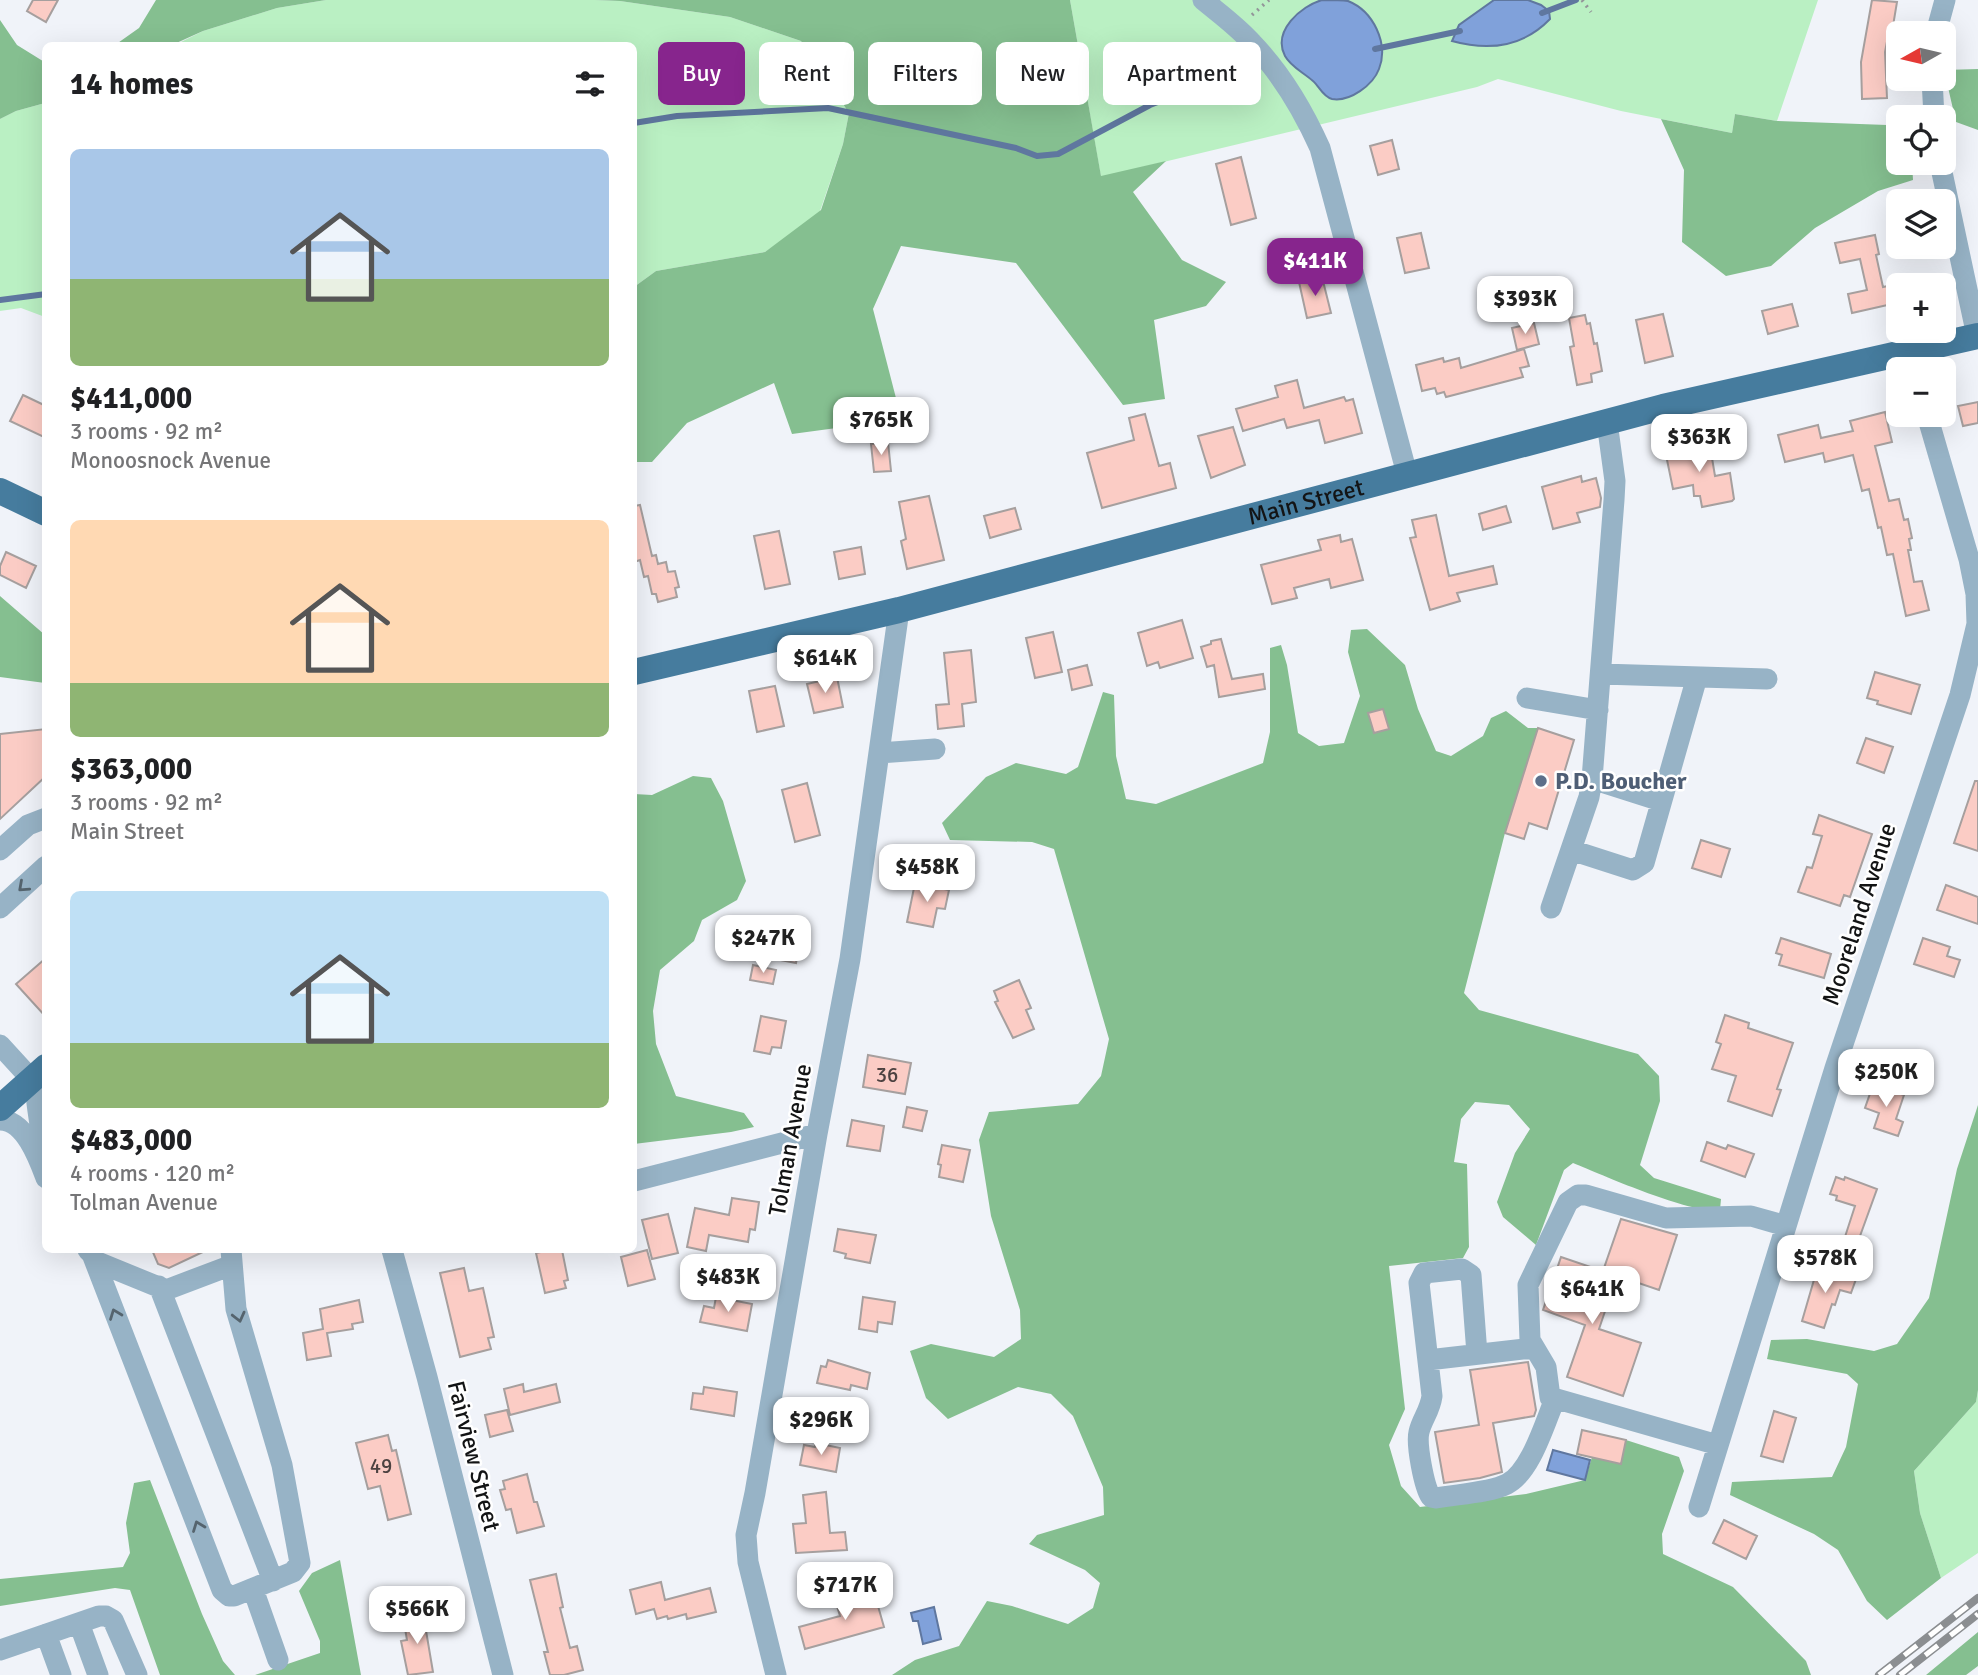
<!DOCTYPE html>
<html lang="en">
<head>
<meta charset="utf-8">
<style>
  body { margin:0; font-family:Signika,sans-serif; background:#f2f2f2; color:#202124; height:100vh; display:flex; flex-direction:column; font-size:26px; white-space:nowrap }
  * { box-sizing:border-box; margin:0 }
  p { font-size:23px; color:#757577 }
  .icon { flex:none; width:38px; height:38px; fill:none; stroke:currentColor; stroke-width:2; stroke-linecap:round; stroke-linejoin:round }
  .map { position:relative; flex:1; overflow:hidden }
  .sheet { position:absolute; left:42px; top:42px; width:595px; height:1211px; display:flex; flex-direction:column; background:#fff; border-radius:10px; box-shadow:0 7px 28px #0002 }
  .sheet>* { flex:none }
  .banner { position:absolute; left:658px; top:42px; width:665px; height:63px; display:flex; gap:14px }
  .needle { width:46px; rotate:262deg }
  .tools { position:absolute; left:1886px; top:21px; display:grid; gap:14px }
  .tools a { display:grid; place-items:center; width:70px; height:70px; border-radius:10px; background:#fff; box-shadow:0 7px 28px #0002; font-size:35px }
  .price { position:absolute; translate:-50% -60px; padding:0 16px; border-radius:14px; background:#fff; color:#222; font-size:23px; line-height:46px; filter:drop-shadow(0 2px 4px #0008) }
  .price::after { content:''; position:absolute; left:50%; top:42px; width:21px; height:16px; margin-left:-10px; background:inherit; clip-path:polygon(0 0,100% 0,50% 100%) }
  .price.current { background:#87258d; color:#fff }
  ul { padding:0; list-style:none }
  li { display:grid; align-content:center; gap:14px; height:371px; padding:0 28px }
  li span { display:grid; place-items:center; height:217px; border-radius:10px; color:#555 }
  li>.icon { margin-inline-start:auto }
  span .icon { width:126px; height:126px; fill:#fffc; stroke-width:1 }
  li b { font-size:30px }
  h2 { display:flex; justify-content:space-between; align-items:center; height:84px; padding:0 28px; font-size:30px }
  .tag { padding:0 24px; border-radius:10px; background:#fff; box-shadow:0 7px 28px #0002; font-size:24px; line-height:63px }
  .tag.current { background:#87258d; color:#fff }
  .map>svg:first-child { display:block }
  .green { fill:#baf0c3 }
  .forest { fill:#85bf90 }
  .water { fill:#80a1da; stroke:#5f779f; stroke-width:2 }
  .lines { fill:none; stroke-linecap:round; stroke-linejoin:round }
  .stream { stroke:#5f779f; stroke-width:6 }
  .building { fill:#fbccc5; stroke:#a69f9e; stroke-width:2 }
  .path { stroke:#939599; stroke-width:3.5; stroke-dasharray:2 5; stroke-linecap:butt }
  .minor { stroke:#97b3c6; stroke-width:21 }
  .major { stroke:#467c9e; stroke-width:26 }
  .rail-casing { stroke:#8b8e91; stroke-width:8 }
  .rail { stroke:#fff; stroke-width:5; stroke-dasharray:16; stroke-linecap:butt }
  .oneway { stroke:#55646e }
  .service-dot { fill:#5c6f8a; stroke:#fff; stroke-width:2.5 }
  .labels { text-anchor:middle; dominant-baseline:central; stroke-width:5; stroke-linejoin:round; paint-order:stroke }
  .number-label { font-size:21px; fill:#4d4241 }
  .street-label { font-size:24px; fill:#131415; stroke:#fff }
  .service-label { font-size:24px; font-weight:bold; fill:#4e5e75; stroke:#fff; text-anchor:start }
</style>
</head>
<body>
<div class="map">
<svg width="1978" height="1675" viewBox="0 0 1978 1675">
  <rect width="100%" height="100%" fill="#f0f3f9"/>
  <!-- green -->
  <path class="green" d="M326,0H595L620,1L730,17L801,41L849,113L843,144L818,217L765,252L656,271L634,287V46H173L203,31L277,8Z
    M1070,0H1818L1777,121L1735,114L1732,133L1621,111L1498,79L1477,87L1101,177Z
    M45,103V317L21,308L0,311V119L16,111Z
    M1978,1390V1553L1941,1578L1920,1513L1914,1471L1976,1402Z"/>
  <!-- forest -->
  <path class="forest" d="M156,0H326L277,8L203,31L172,45H115L139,28Z
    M595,0H1070L1101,176L1166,161L1133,192L1182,260L1226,282L1206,306L1154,320L1165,399L1123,405L1016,263L901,246L873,309L897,402L844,427L792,434L774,383L687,423L652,462H634V287L656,271L765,252L821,210L843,144L849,113L801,41L730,17L620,1Z
    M0,20L17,45L46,63L45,103L16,111L0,119Z
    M1978,69V130L1956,122L1944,70Z
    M1735,114L1777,121L1887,125L1899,128V163H1912L1913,180L1878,191L1815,228L1771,266L1726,276L1682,242L1684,170L1661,119L1732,133Z
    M0,596L45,635V683L0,677Z
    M1367,629L1405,665L1418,709L1436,751L1451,756L1483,736L1491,718L1506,711L1528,728H1538L1505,833L1464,993L1479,1010L1638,1054L1659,1076L1660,1101L1640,1165L1654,1178L1721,1199L1720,1210C1690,1214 1605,1176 1573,1163L1564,1170L1536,1245L1503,1217L1497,1202L1515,1153L1530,1129L1509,1105L1475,1102L1461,1119L1454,1162L1467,1164L1469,1247L1463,1258L1389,1266L1405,1409L1389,1445L1401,1486L1420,1507L1526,1494L1585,1480L1592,1457L1621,1464L1626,1440L1679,1457L1684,1471L1662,1534L1663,1554L1733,1587L1806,1661L1811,1675H892L915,1660L959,1646L987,1601L1012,1606L1068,1624L1093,1608L1100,1583L1085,1570L1029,1544L1037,1535L1104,1515L1103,1487L1073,1416L1051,1394L1018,1387L948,1419L926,1398L910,1351L931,1344L994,1357L1021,1339L1020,1310L991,1216L979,1140L989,1112L1078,1104L1101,1076L1109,1039L1054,849L1032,842L950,840L942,823L986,777L1016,763L1066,774L1078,767L1103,692L1114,695L1116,756L1126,799L1156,804L1263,763L1270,732V648L1281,645L1287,665L1298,733L1319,746L1344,743L1360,696L1348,652L1351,630Z
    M693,776L711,778L723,801L746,881L737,900L702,920L694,941L660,970L653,1011L656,1044L676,1096L744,1113L754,1127L731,1132L634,1144V794L652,795Z
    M1978,1105V1390L1976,1402L1914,1471L1920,1513L1941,1578L1887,1620L1867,1601L1838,1550L1814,1534L1730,1495L1732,1482L1832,1477L1846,1447L1858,1384L1847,1374L1767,1359L1771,1340L1807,1339L1874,1351L1897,1344L1929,1298L1957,1169Z
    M150,1480L202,1614L223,1661L235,1675H160L130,1590L115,1588L0,1606V1579L123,1567L130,1553L126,1523L134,1483Z
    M340,1560L361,1675H255L320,1653V1641L299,1591L312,1573Z
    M1978,1632V1666L1966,1675H1926Z"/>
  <!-- water -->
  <path class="water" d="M1322,0C1330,0 1341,0 1348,1C1373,11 1389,43 1379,69C1373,85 1350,102 1332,99C1323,97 1319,86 1313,81C1303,72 1291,67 1285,56C1272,31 1301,6 1322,0Z
    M1494,0H1528L1541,5L1549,11L1550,19C1523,47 1488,51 1452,41L1459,25Z
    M1553,1450L1590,1460L1585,1480L1547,1470Z
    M934,1607L941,1639L923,1644L918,1621H913L911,1613Z"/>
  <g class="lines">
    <!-- stream -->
    <path class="stream" d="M1542,13L1576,0
      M1375,49L1460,31
      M634,123L677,116L828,108L1016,148L1037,156L1058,154L1150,105L1207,83L1250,85
      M0,300L46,294"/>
  </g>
  <!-- building -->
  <path class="building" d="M33,0H58L46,22L27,11Z
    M1872,0L1897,2L1892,32L1889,31L1885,52L1887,98L1862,99L1861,62Z
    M1392,140L1399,169L1378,175L1370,146Z
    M1241,157L1256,218L1231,225L1216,164Z
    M1421,233L1429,268L1405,273L1397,238Z
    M1875,235L1879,254L1876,255L1883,287L1888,286L1892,304L1852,313L1848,294L1867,290L1860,259L1840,263L1835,243Z
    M1322,277L1331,313L1307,318L1299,282Z
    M1565,287L1568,308L1543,312L1539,291Z
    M1792,304L1798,326L1768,334L1762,311Z
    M1663,314L1673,356L1645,363L1636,320Z
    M1585,315L1587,324L1590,323L1594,344L1597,343L1602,371L1591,374L1592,382L1577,385L1570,347L1574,346L1569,318Z
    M1534,323L1539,344L1517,350L1512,328Z
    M1524,349L1529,366L1520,368L1523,377L1446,397L1444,392L1437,394L1435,388L1422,391L1416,365L1443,358L1444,362L1459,358L1461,368Z
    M1297,380L1304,408L1344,397L1346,401L1353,399L1362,433L1325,443L1319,420L1287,428L1284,419L1243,431L1236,409L1278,397L1275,386Z
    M23,395L46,406V438L10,421Z
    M1978,402V423L1963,426L1958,406Z
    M1885,412L1892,442L1875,446L1889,501L1899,499L1904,520L1908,519L1912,538L1909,539L1911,550H1908L1914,582L1922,581L1929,610L1906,616L1893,554L1887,555L1881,527L1878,528L1869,489L1862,491L1853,455L1825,462L1823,453L1785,462L1778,435L1818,425L1821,438L1853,431L1850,421Z
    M1145,414L1159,466L1170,463L1176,488L1102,508L1087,453L1134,440L1129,418Z
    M1233,427L1245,465L1211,478L1198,436Z
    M888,442L891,471L874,472L871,444Z
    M1694,442L1710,446L1715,476L1730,473L1734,499L1732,501L1702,507L1700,496H1694L1693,485L1673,489L1666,455L1674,453L1672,447Z
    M1581,476L1582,482L1596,478L1601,498L1600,507L1577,513L1580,522L1553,529L1542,487Z
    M929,496L944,560L907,569L901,541L906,539L899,502Z
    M640,505L652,556L656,555L658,564L666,562L668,572L675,571L679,587L675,588L677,597L658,602L656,594H652L648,576L644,577L640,560L634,562V506Z
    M1506,506L1511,522L1483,530L1479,514Z
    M1015,508L1021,529L990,538L984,516Z
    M1436,515L1449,576L1493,566L1497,584L1457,593L1460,601L1430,610L1410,538L1416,537L1412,520Z
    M779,531L790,584L765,589L754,536Z
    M1340,535L1341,542L1352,539L1363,580L1331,588L1329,579L1294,588L1297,598L1272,604L1261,565L1321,550L1318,540Z
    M861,547L865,574L839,579L834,552Z
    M6,552L36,566L26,588L0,575V566Z
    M1182,620L1193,658L1160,668L1158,662L1147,666L1138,633Z
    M1053,632L1062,672L1035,678L1026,638Z
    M1221,639L1232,679L1263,674L1265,689L1219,697L1214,665L1207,667L1201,647L1211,644V641Z
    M971,650L976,702L962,704L964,726L938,729L936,705L949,704L944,653Z
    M1087,665L1092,685L1072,690L1068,670Z
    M1875,672L1920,685L1911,714L1877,704L1878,701L1867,698Z
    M837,677L843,707L814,713L807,684Z
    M775,686L784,726L757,732L749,691Z
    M1383,709L1389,729L1374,733L1368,713Z
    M1538,728L1574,740L1547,829L1529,823L1524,839L1505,833Z
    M46,729V776L0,819V734Z
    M1866,738L1893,747L1884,773L1857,763Z
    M1975,781H1978V851L1954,843Z
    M807,783L820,835L795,842L782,790Z
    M1819,815L1872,834L1850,897L1844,895L1840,906L1798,892L1807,867L1812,868L1822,836L1813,834Z
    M1701,840L1730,849L1721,877L1692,868Z
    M915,883L949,890L945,909L937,908L933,927L907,922Z
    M1946,885L1978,897V924L1937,910Z
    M776,928L801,933L796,963L770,958Z
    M1781,938L1831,954L1824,978L1779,965L1782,955L1776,953Z
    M1923,938L1950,947L1947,956L1960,960L1954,977L1914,964Z
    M46,958V1017L16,984Z
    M753,965L776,970L773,984L750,980Z
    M1019,980L1031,1008L1026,1010L1034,1029L1013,1038L995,1002L998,1001L994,991Z
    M1725,1015L1749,1023L1748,1028L1793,1043L1777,1089L1781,1090L1772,1116L1728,1101L1736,1076L1712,1069L1721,1044L1716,1042Z
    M761,1016L786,1021L781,1048L772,1047L770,1054L754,1051Z
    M868,1055L911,1063L905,1094L863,1087Z
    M1873,1085L1904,1095L1896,1119L1903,1122L1898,1136L1874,1128L1879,1113L1865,1108Z
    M907,1107L927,1111L922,1131L903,1127Z
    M852,1120L884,1126L880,1151L847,1146Z
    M1707,1142L1726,1149L1728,1145L1754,1154L1745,1177L1701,1161Z
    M942,1145L970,1150L963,1182L939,1177L941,1165L938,1164Z
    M1836,1177L1844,1180L1845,1177L1877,1189L1856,1247L1843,1243L1855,1206L1836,1200L1837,1196L1830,1194Z
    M732,1198L759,1202L755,1230L750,1229L748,1242L709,1235L706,1251L687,1247L695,1208L729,1215Z
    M668,1214L678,1253L652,1259L642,1220Z
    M1621,1219L1677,1235L1659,1290L1603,1271Z
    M838,1229L876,1235L870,1263L845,1258L846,1254L834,1251Z
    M152,1250H207L169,1268L158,1264Z
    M550,1250H562L568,1280L564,1281L566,1288L545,1293L536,1253Z
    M647,1250L655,1279L628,1286L621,1257Z
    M1561,1257L1617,1276L1599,1329L1641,1343L1623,1396L1567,1377L1585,1325L1543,1310Z
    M1818,1266L1856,1279L1851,1293L1840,1290L1835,1305L1832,1304L1824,1328L1802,1321Z
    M464,1268L469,1291L483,1288L494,1337L488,1338L491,1349L460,1357L440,1273Z
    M716,1297L752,1304L747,1331L700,1322L704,1306L714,1308Z
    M863,1297L895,1302L892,1324L878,1322L877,1332L859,1329Z
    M359,1300L363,1322L352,1324L353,1329L327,1333L331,1356L307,1360L303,1333L323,1329L320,1309Z
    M828,1360L870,1373L867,1389L851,1385L850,1390L817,1383L821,1366L826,1367Z
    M1528,1362L1536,1410L1534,1416L1493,1423L1502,1472L1480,1478L1444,1483L1435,1432L1479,1425L1470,1370Z
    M523,1384L524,1392L556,1384L560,1402L510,1415L504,1389Z
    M704,1387L737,1392L734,1416L691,1409L693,1393L703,1394Z
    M507,1410L513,1431L490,1437L485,1415Z
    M1774,1411L1796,1418L1783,1462L1761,1456Z
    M1582,1430L1626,1440L1621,1464L1577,1454Z
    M388,1435L392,1451L396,1450L411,1514L388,1520L380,1486L368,1489L356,1443Z
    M816,1443L840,1448L836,1472L800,1465L804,1445L815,1447Z
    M527,1474L534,1502H537L544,1526L517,1533L511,1509L506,1510L500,1490L505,1489L503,1481Z
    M826,1492L830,1533L845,1532L847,1550L796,1553L793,1524L806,1523L803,1495Z
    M1724,1520L1757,1536L1746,1559L1713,1543Z
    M556,1574L563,1607L560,1608L570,1648L577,1646L583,1670L564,1675H550L544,1652H548L530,1580Z
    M661,1582L665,1600L710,1588L716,1612L687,1619L686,1614L668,1619L667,1616L657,1619L654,1609L636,1614L630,1590Z
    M874,1592L884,1627L805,1649L799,1627L840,1616L836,1603Z
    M423,1613L433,1672L408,1675L401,1641L407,1640L403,1617Z"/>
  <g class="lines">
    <!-- path -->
    <path class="path" d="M1582,0L1591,12
      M1252,15L1269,0
      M44,777L46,778"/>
    <!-- minor -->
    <path class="minor" d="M1203,0C1220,14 1238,27 1252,43C1281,73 1303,110 1320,148L1407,474
      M1936,33L1945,0
      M1932,79L1934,117
      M1940,163L1977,336
      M1601,674L1767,679
      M1527,698L1598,710
      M879,753L935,749
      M1592,779L1661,801
      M0,850L28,825L46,818
      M1571,850L1633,870L1644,863L1697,677
      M0,908L46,866
      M1551,908L1589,797L1592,779L1614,500L1615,481L1607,422
      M0,1045L32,1080
      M38,1074C31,1103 47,1131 39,1159
      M0,1120C25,1120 39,1159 46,1178
      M634,1181L817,1134
      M88,1250L92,1254L222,1590L229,1596H234L293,1572L300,1563L282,1465L236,1309L231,1250
      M392,1250L427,1377L503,1675
      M95,1261L166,1290L232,1265
      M159,1286L273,1581
      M1477,1354L1471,1275L1462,1269L1424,1273L1419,1283L1432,1396C1430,1411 1422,1419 1419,1432C1416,1444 1424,1487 1431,1497L1436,1498C1457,1494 1489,1493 1507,1484C1531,1472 1545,1422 1555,1399
      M1428,1360L1533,1348
      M1718,1445L1550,1397L1546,1367L1530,1340L1528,1285L1568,1202L1578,1195H1586L1666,1218L1751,1216L1786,1226
      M1699,1507L1835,1068L1960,695L1977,624L1976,594L1969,559L1927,415
      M253,1589L278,1660
      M79,1623L98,1675
      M46,1634L61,1675
      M0,1650L99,1616H106L113,1620L137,1675
      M776,1675L748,1562L746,1535L755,1493L817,1134L850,959L899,610"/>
    <!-- major -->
    <g class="major">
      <path d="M0,491L46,513"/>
      <path id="s1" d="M634,672L899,610L1663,407L1978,336"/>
      <path d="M0,1108L46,1067"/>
    </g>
    <!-- rail casing -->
    <g class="rail-casing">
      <path id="rail" d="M1879,1675L1978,1598
        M1900,1675L1978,1614"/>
    </g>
    <!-- rail -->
    <use href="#rail" class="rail"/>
  </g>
  <!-- one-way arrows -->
  <defs><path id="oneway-chevron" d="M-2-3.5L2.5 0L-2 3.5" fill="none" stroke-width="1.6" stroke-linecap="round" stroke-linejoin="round" transform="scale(1.75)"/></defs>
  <g class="oneway">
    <use href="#oneway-chevron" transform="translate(23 887) rotate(138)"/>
    <use href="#oneway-chevron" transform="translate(115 1314) rotate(-111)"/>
    <use href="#oneway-chevron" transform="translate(239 1317) rotate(76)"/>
    <use href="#oneway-chevron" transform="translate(198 1526) rotate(-111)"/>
  </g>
  <!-- markers -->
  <circle class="service-dot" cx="1541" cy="781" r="7"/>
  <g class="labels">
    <!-- number labels -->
    <g class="number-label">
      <text x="887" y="1075">36</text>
      <text x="381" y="1466">49</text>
    </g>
    <!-- street labels -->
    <g class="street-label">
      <text stroke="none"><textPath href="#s1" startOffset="693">Main Street</textPath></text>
      <text transform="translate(1859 914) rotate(-72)">Mooreland Avenue</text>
      <text transform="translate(790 1140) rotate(-80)">Tolman Avenue</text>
      <text transform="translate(474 1456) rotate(76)">Fairview Street</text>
    </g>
    <!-- service labels -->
    <g class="service-label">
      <text x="1555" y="781">P.D. Boucher</text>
    </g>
  </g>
</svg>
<div class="tools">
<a><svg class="needle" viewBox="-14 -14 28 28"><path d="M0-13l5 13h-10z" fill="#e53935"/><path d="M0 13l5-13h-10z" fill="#757577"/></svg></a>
<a><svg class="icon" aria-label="locate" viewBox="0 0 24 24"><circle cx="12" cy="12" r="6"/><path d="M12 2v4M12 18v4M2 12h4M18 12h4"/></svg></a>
<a><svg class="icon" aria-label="layers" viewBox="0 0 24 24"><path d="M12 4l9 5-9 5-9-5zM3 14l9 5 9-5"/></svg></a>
<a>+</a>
<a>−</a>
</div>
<b class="price current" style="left:1315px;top:298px">$411K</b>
<b class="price" style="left:1525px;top:336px">$393K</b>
<b class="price" style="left:881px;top:457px">$765K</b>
<b class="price" style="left:1699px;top:474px">$363K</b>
<b class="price" style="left:825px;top:695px">$614K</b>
<b class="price" style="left:927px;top:904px">$458K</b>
<b class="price" style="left:763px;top:975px">$247K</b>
<b class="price" style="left:1886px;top:1109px">$250K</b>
<b class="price" style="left:1825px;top:1295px">$578K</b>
<b class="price" style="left:728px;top:1314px">$483K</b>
<b class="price" style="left:1592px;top:1326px">$641K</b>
<b class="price" style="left:821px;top:1457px">$296K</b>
<b class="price" style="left:845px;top:1622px">$717K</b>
<b class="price" style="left:417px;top:1646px">$566K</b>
<div class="banner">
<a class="tag current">Buy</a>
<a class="tag">Rent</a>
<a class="tag">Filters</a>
<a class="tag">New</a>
<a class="tag">Apartment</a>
</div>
<section class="sheet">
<h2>14 homes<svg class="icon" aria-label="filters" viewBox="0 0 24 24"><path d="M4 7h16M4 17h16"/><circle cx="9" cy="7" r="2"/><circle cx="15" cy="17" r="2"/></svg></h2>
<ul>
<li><span style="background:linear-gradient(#a9c7e8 60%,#8fb573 0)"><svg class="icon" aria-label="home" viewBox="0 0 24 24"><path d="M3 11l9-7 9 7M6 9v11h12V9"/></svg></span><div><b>$411,000</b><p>3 rooms · 92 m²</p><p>Monoosnock Avenue</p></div></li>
<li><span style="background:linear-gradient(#ffd9b3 75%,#8fb573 0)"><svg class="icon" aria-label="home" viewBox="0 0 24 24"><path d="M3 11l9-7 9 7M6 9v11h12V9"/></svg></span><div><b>$363,000</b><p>3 rooms · 92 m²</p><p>Main Street</p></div></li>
<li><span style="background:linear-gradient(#bfe0f5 70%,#8fb573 0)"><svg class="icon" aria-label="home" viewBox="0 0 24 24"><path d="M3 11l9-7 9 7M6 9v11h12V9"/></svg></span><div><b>$483,000</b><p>4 rooms · 120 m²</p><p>Tolman Avenue</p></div></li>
</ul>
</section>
</div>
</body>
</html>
